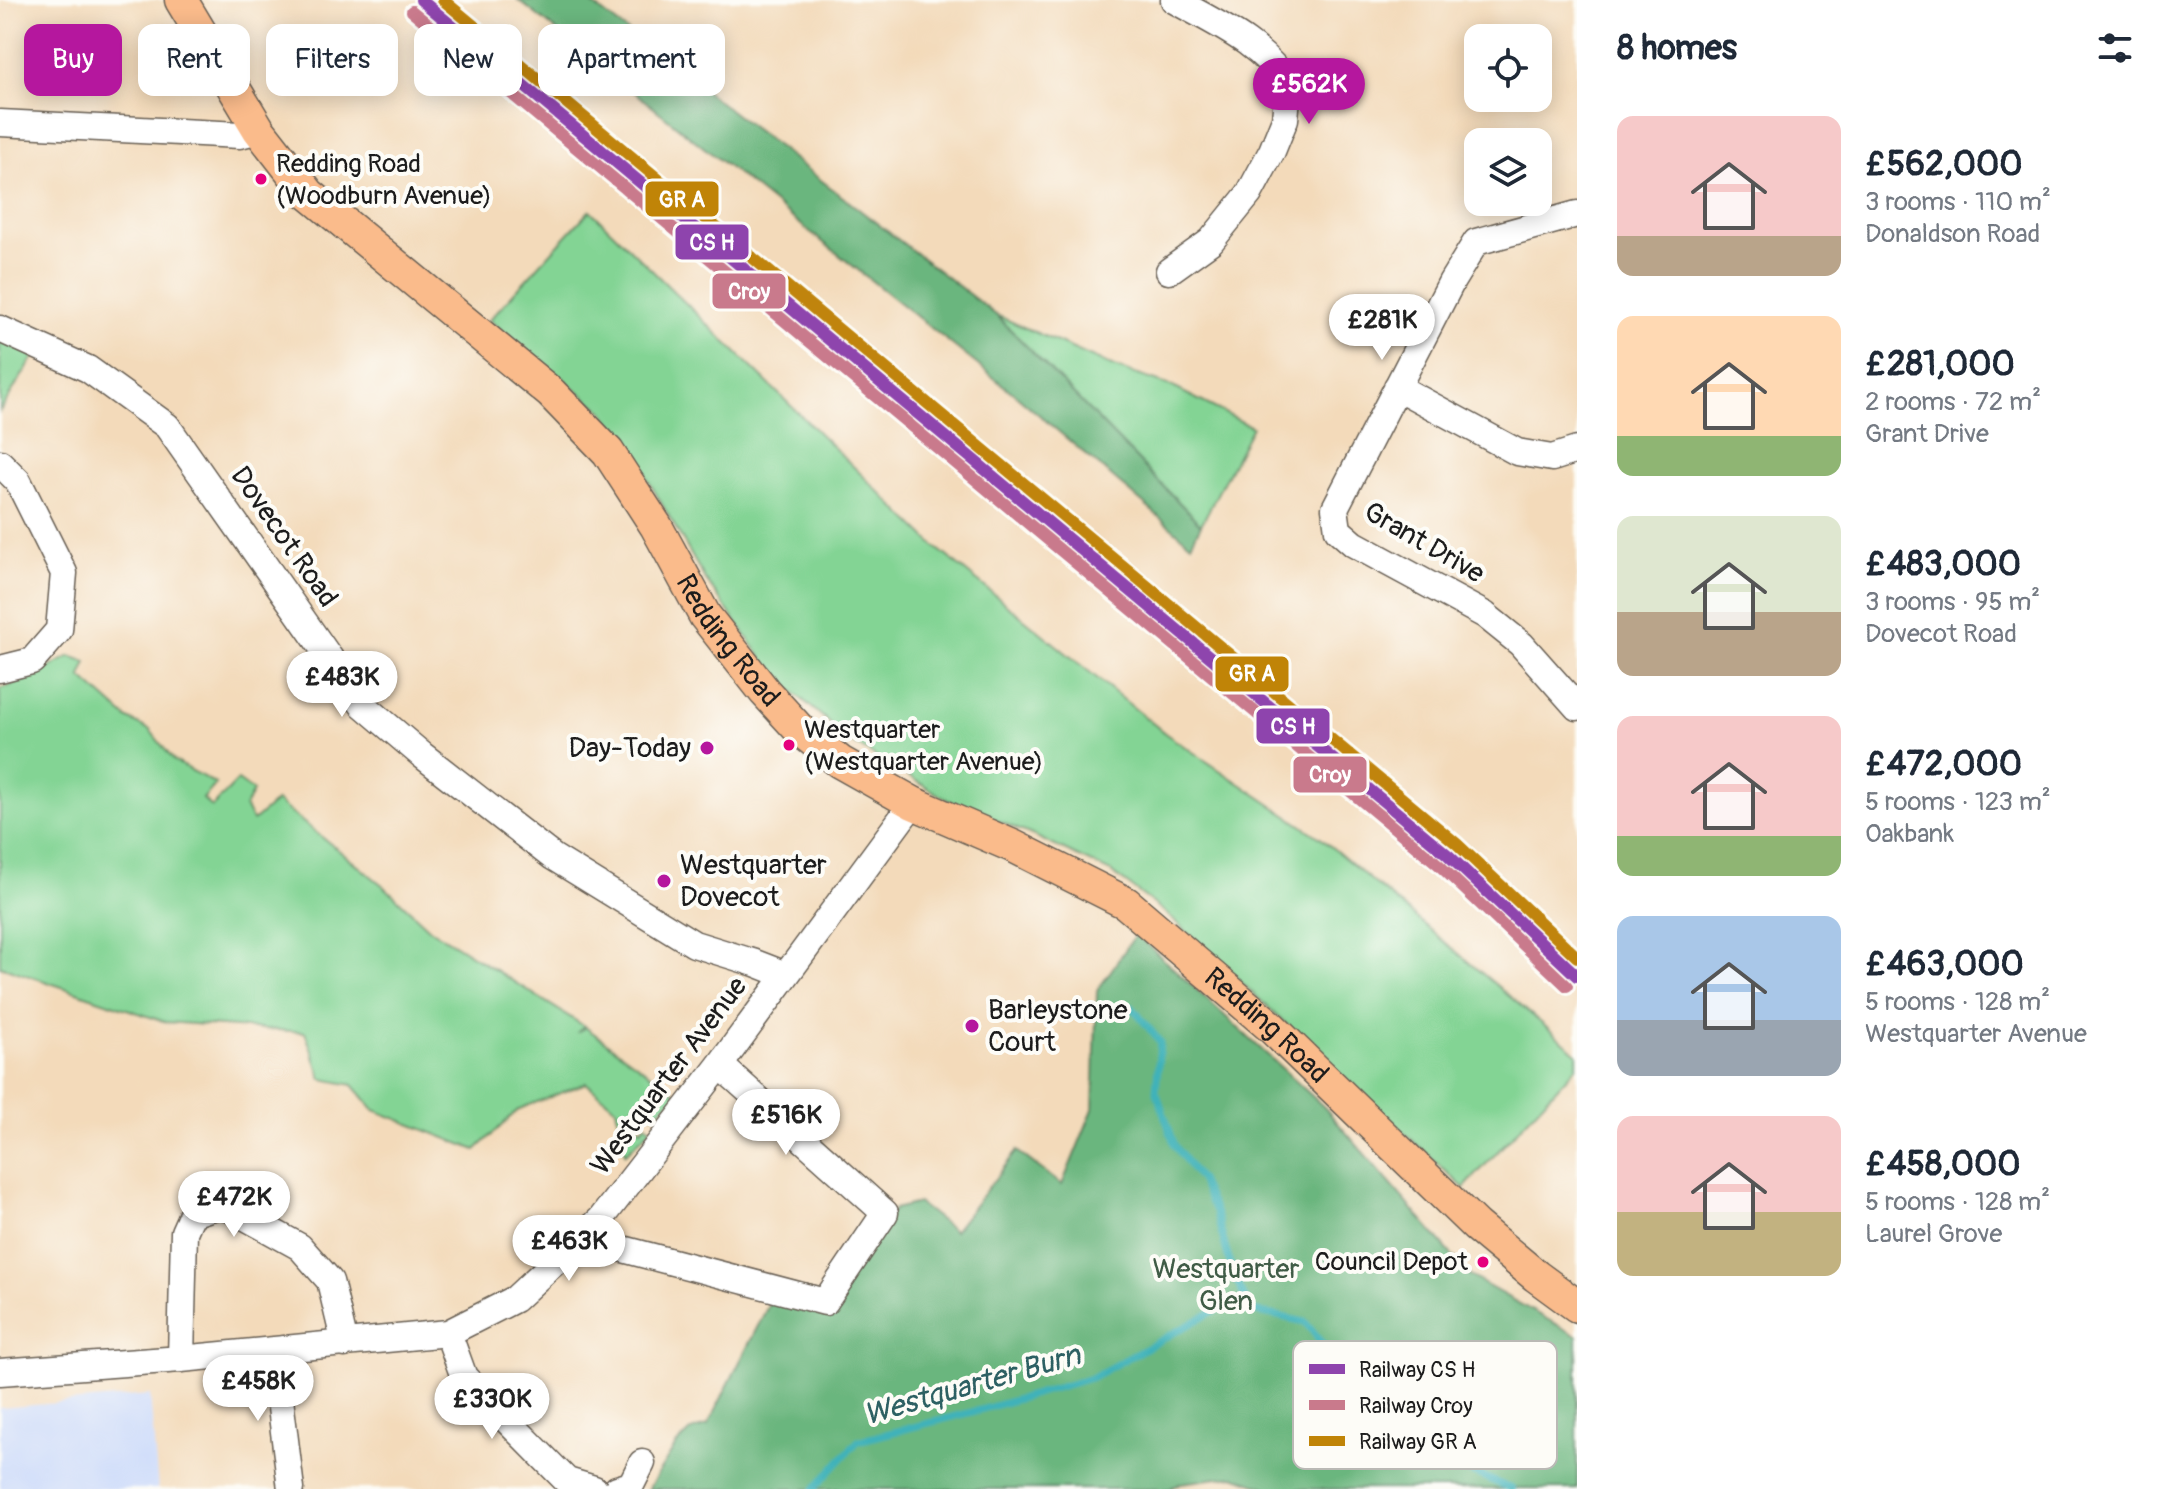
<!DOCTYPE html>
<html lang="en">
<head>
<meta charset="utf-8">
<style>
  body { margin:0; font-family:Pangolin,sans-serif; background:#f2f2f3; color:#1f2937; height:100vh; display:flex; flex-direction:column; font-size:30px; white-space:nowrap }
  * { box-sizing:border-box; margin:0 }
  p { font-size:26px; color:#747a83 }
  .icon { flex:none; width:44px; height:44px; fill:none; stroke:currentColor; stroke-width:2; stroke-linecap:round; stroke-linejoin:round }
  .map { position:relative; flex:1; overflow:hidden }
  .side { display:flex; flex-direction:column; background:#fff; width:600px }
  .side>* { flex:none }
  .hud { position:absolute; left:24px; top:24px; width:760px; height:72px; display:flex; gap:16px }
  .controls { position:absolute; left:1464px; top:24px; display:grid; gap:16px }
  .controls a { display:grid; place-items:center; width:88px; height:88px; border-radius:16px; background:#fff; box-shadow:0 4px 20px #0003; font-size:40px }
  .price { position:absolute; translate:-50% -68px; padding:0 18px; border-radius:28px; background:#fff; color:#222; font-size:26px; line-height:52px; filter:drop-shadow(0 2px 4px #0008) }
  .price::after { content:''; position:absolute; left:50%; top:48px; width:24px; height:18px; margin-left:-12px; background:inherit; clip-path:polygon(0 0,100% 0,50% 100%) }
  .price.on { background:#b5179e; color:#fff }
  ul { padding:0; list-style:none }
  li { display:flex; align-items:center; gap:24px; height:200px; padding:0 40px }
  li span { display:grid; place-items:center; flex:none; width:224px; height:160px; border-radius:16px; color:#555 }
  li>.icon { margin-inline-start:auto }
  span .icon { width:96px; height:96px; fill:#fffc; stroke-width:1 }
  li b { font-size:34px }
  h2 { display:flex; justify-content:space-between; align-items:center; height:96px; padding:0 40px; font-size:34px }
  .chip { padding:0 28px; border-radius:16px; background:#fff; box-shadow:0 4px 20px #0003; font-size:28px; line-height:72px }
  .chip.on { background:#b5179e; color:#fff }
  main { display:flex; flex:1; min-height:0 }
  .map>svg:first-child { display:block }
  .built { fill:#cddbfa }
  .green { fill:#83d494; stroke:#507858; stroke-width:2 }
  .forest { fill:#6ab67e; stroke:#43694d; stroke-width:2 }
  .lines { fill:none; stroke-linecap:round; stroke-linejoin:round }
  .stream { stroke:#41b2b9; stroke-width:7 }
  .minor-casing { stroke:#675e53; stroke-width:29 }
  .major-casing { stroke:#675e53; stroke-width:35 }
  .minor { stroke:#fff; stroke-width:26 }
  .major { stroke:#fabb8b; stroke-width:32 }
  .rail-1-casing { stroke:#fdfcf7; stroke-width:18 }
  .rail-2-casing { stroke:#fdfcf7; stroke-width:18 }
  .rail-3-casing { stroke:#fdfcf7; stroke-width:18 }
  .rail-1 { stroke:#8e44ad; stroke-width:12 }
  .rail-2 { stroke:#c97a8c; stroke-width:12 }
  .rail-3 { stroke:#c08407; stroke-width:12 }
  .bus-dot { fill:#e5007d; stroke:#fdfcf7; stroke-width:3 }
  .poi-dot { fill:#b5179e; stroke:#fdfcf7; stroke-width:3 }
  .labels { text-anchor:middle; dominant-baseline:central; stroke-width:8; stroke-linejoin:round; paint-order:stroke }
  .bus-label { font-size:26px; fill:#1c1c1c; stroke:#fdfcf7; text-anchor:start }
  .street-label { font-size:28px; fill:#1c1c1c; stroke:#fdfcf7 }
  .poi-label { font-size:28px; fill:#1c1c1c; stroke:#fdfcf7; text-anchor:start }
  .park-label { font-size:28px; fill:#405c46; stroke:#fdfcf7 }
  .water-label { font-size:30px; font-style:italic; fill:#2d6063; stroke:#fdfcf7 }
  .key { fill:#fdfcf7; stroke:#bab9b5; stroke-width:2 }
  .key-label { font-size:22px; fill:#1c1c1c }
  .line-badge { stroke:#fdfcf7; stroke-width:3 }
  .badge-label { font-size:22px; text-anchor:middle; font-weight:bold; fill:#fff }
</style>
</head>
<body>
<main>
<div class="map">
<svg width="1577" height="1489" viewBox="0 0 1577 1489">
  <rect width="100%" height="100%" fill="#fdfcf7"/>
  <filter id="ink" filterUnits="userSpaceOnUse"><feTurbulence type="fractalNoise" baseFrequency=".0125" numOctaves="2"/><feDisplacementMap in="SourceGraphic" scale="16" xChannelSelector="R" yChannelSelector="G"/><feConvolveMatrix kernelMatrix="1 2 1 2 8 2 1 2 1" color-interpolation-filters="sRGB"/></filter>
  <filter id="wash" filterUnits="userSpaceOnUse"><feTurbulence type="fractalNoise" baseFrequency=".006" numOctaves="4" result="noise"/><feDisplacementMap in="SourceGraphic" scale="32" xChannelSelector="R" yChannelSelector="G"/><feGaussianBlur stdDeviation="1.8" result="paint"/><feColorMatrix in="noise" values="0 0 0 0 0 0 0 0 0 0 0 0 0 0 0 0 0 1.4 0 .05"/><feComposite in="paint" operator="in"/></filter>
  <g filter="url(#wash)">
    <rect width="100%" height="100%" fill="#f3daba"/>
    <!-- built -->
    <path class="built" d="M150,1395L158,1489H0V1408Z"/>
    <!-- green -->
    <path class="green" d="M590,210L938,549L1166,734L1322,839L1577,1053V1066L1464,1188L1166,913L1111,872L1034,836L948,800L853,743L775,676L705,579L643,471L604,412L489,320Z
      M996,315L1114,367L1171,386L1252,427L1201,525Z
      M0,329L40,347L0,411Z
      M70,656L87,662L81,677L128,719L150,730L174,761L216,784L203,799L212,807L238,780L253,791L245,807L253,821L276,801L385,887L430,929L584,1026L577,1033L585,1027L678,1094L654,1116L638,1101L625,1114L641,1129L646,1124L651,1129L625,1154L616,1108L586,1083L519,1109L476,1150L374,1110L353,1085L322,1079L305,1032L165,1022L0,966V689L33,677Z"/>
    <!-- forest -->
    <path class="forest" d="M518,0H587L996,315L1201,525L1191,544L1018,397Z
      M1136,934L1325,1108L1470,1276L1577,1336V1489H1270L1234,1476L1181,1483L1169,1489H648L676,1445L691,1431L708,1425L773,1296L826,1308L894,1209L918,1203L954,1231L1017,1151L1062,1185L1093,1109L1097,991Z"/>
    <g class="lines">
      <!-- stream -->
      <path class="stream" d="M1132,1007L1160,1042L1156,1091L1175,1146L1200,1180L1216,1214L1233,1274L1251,1310
        M814,1489L858,1441L980,1410L1091,1378L1225,1305L1305,1322L1354,1384L1450,1463L1512,1489"/>
    </g>
  </g>
  <g filter="url(#ink)">
    <g class="lines">
      <!-- minor casing -->
      <g class="minor-casing">
        <path id="minor" d="M0,123L240,135L259,130
          M1577,214L1476,242L1452,281L1335,508L1338,530L1354,544L1485,615L1521,644L1577,707
          M1169,271L1211,241L1249,194L1272,151L1285,119L1288,86C1264,44 1215,23 1174,0
          M0,329L88,369L167,426L362,704L422,755L553,857L694,944L755,963L786,975
          M1397,387L1517,452L1552,458L1577,450
          M0,463L18,481L64,573L59,630L32,661L0,669
          M581,1238L825,1302L885,1213L720,1065
          M448,1333L464,1377L567,1481L594,1489
          M274,1350L291,1489
          M181,1359L184,1232L192,1214L222,1204L300,1247L330,1281L345,1344
          M0,1372L181,1359L448,1333L515,1299L601,1219L720,1065L913,803
          M617,1489L631,1485L642,1463"/>
      </g>
      <!-- major casing -->
      <g class="major-casing">
        <g id="major">
          <path id="s1" d="M181,0L259,130L309,194L551,393L608,452L656,526L705,616L765,692L799,729L840,762L913,803L1015,847L1126,903L1270,1026L1476,1226L1536,1276L1577,1306"/>
        </g>
      </g>
      <!-- minor -->
      <use href="#minor" class="minor"/>
      <!-- major -->
      <use href="#major" class="major"/>
      <!-- rail-1 casing -->
      <g class="rail-1-casing">
        <path id="rail-1" d="M421,0L1448,855L1577,976"/>
      </g>
      <!-- rail-2 casing -->
      <g class="rail-2-casing">
        <path id="rail-2" d="M412,11L1439,865L1567,986"/>
      </g>
      <!-- rail-3 casing -->
      <g class="rail-3-casing">
        <path id="rail-3" d="M443,0L1457,844L1577,957"/>
      </g>
      <!-- rail-1 -->
      <use href="#rail-1" class="rail-1"/>
      <!-- rail-2 -->
      <use href="#rail-2" class="rail-2"/>
      <!-- rail-3 -->
      <use href="#rail-3" class="rail-3"/>
    </g>
  </g>
  <!-- markers -->
  <g class="bus-dot">
    <circle cx="261" cy="179" r="7"/>
    <circle cx="789" cy="745" r="7"/>
    <circle cx="1483" cy="1262" r="7"/>
  </g>
  <g class="poi-dot">
    <circle cx="707" cy="748" r="8"/>
    <circle cx="664" cy="881" r="8"/>
    <circle cx="972" cy="1026" r="8"/>
  </g>
  <g class="labels">
    <!-- bus labels -->
    <g class="bus-label">
      <text x="276" y="164">Redding Road<tspan x="276" dy="32">(Woodburn Avenue)</tspan></text>
      <text x="804" y="730">Westquarter<tspan x="804" dy="32">(Westquarter Avenue)</tspan></text>
      <text x="1468" y="1262" text-anchor="end">Council Depot</text>
    </g>
    <!-- street labels -->
    <g class="street-label">
      <text transform="translate(284 537) rotate(55)">Dovecot Road</text>
      <text transform="translate(1424 543) rotate(30)">Grant Drive</text>
      <text stroke="none"><textPath href="#s1" startOffset="852">Redding Road</textPath></text>
      <text stroke="none"><textPath href="#s1" startOffset="1524">Redding Road</textPath></text>
      <text transform="translate(669 1076) rotate(-53)">Westquarter Avenue</text>
    </g>
    <!-- poi labels -->
    <g class="poi-label">
      <text x="691" y="748" text-anchor="end">Day-Today</text>
      <text x="680" y="865">Westquarter<tspan x="680" dy="32">Dovecot</tspan></text>
      <text x="988" y="1010">Barleystone<tspan x="988" dy="32">Court</tspan></text>
    </g>
    <!-- park labels -->
    <g class="park-label">
      <text x="1226" y="1269">Westquarter<tspan x="1226" dy="32">Glen</tspan></text>
    </g>
    <!-- water labels -->
    <g class="water-label">
      <text transform="translate(972 1385) rotate(-16)">Westquarter Burn</text>
    </g>
  </g>
  <!-- legend -->
  <rect x="1293" y="1341" width="264" height="128" rx="12" class="key"/>
  <rect x="1309" y="1364" width="36" height="10" fill="#8e44ad"/>
  <rect x="1309" y="1400" width="36" height="10" fill="#c97a8c"/>
  <rect x="1309" y="1436" width="36" height="10" fill="#c08407"/>
  <g class="key-label">
    <text x="1359" y="1377">Railway CS H</text>
    <text x="1359" y="1413">Railway Croy</text>
    <text x="1359" y="1449">Railway GR A</text>
  </g>
  <g class="line-badge">
    <rect x="644" y="180" width="76" height="38" rx="8" fill="#c08407"/>
    <rect x="674" y="223" width="76" height="38" rx="8" fill="#8e44ad"/>
    <rect x="711" y="272" width="76" height="38" rx="8" fill="#c97a8c"/>
    <rect x="1214" y="655" width="76" height="38" rx="8" fill="#c08407"/>
    <rect x="1255" y="707" width="76" height="38" rx="8" fill="#8e44ad"/>
    <rect x="1292" y="755" width="76" height="39" rx="8" fill="#c97a8c"/>
  </g>
  <g class="badge-label">
    <text x="682" y="207">GR A</text>
    <text x="712" y="250">CS H</text>
    <text x="749" y="299">Croy</text>
    <text x="1252" y="681">GR A</text>
    <text x="1293" y="734">CS H</text>
    <text x="1330" y="782">Croy</text>
  </g>
</svg>
<div class="controls">
<a><svg class="icon" aria-label="locate" viewBox="0 0 24 24"><circle cx="12" cy="12" r="6"/><path d="M12 2v4M12 18v4M2 12h4M18 12h4"/></svg></a>
<a><svg class="icon" aria-label="layers" viewBox="0 0 24 24"><path d="M12 4l9 5-9 5-9-5zM3 14l9 5 9-5"/></svg></a>
</div>
<b class="price on" style="left:1309px;top:126px">£562K</b>
<b class="price" style="left:1382px;top:362px">£281K</b>
<b class="price" style="left:342px;top:719px">£483K</b>
<b class="price" style="left:786px;top:1157px">£516K</b>
<b class="price" style="left:234px;top:1239px">£472K</b>
<b class="price" style="left:569px;top:1283px">£463K</b>
<b class="price" style="left:258px;top:1423px">£458K</b>
<b class="price" style="left:492px;top:1441px">£330K</b>
<div class="hud">
<a class="chip on">Buy</a>
<a class="chip">Rent</a>
<a class="chip">Filters</a>
<a class="chip">New</a>
<a class="chip">Apartment</a>
</div>
</div>
<section class="side">
<h2>8 homes<svg class="icon" aria-label="filters" viewBox="0 0 24 24"><path d="M4 7h16M4 17h16"/><circle cx="9" cy="7" r="2"/><circle cx="15" cy="17" r="2"/></svg></h2>
<ul>
<li><span style="background:linear-gradient(#f6c9c9 75%,#b9a48a 0)"><svg class="icon" aria-label="home" viewBox="0 0 24 24"><path d="M3 11l9-7 9 7M6 9v11h12V9"/></svg></span><div><b>£562,000</b><p>3 rooms · 110 m²</p><p>Donaldson Road</p></div></li>
<li><span style="background:linear-gradient(#ffd9b3 75%,#8fb573 0)"><svg class="icon" aria-label="home" viewBox="0 0 24 24"><path d="M3 11l9-7 9 7M6 9v11h12V9"/></svg></span><div><b>£281,000</b><p>2 rooms · 72 m²</p><p>Grant Drive</p></div></li>
<li><span style="background:linear-gradient(#dfe7d0 60%,#b9a48a 0)"><svg class="icon" aria-label="home" viewBox="0 0 24 24"><path d="M3 11l9-7 9 7M6 9v11h12V9"/></svg></span><div><b>£483,000</b><p>3 rooms · 95 m²</p><p>Dovecot Road</p></div></li>
<li><span style="background:linear-gradient(#f6c9c9 75%,#8fb573 0)"><svg class="icon" aria-label="home" viewBox="0 0 24 24"><path d="M3 11l9-7 9 7M6 9v11h12V9"/></svg></span><div><b>£472,000</b><p>5 rooms · 123 m²</p><p>Oakbank</p></div></li>
<li><span style="background:linear-gradient(#a9c7e8 65%,#9aa5b1 0)"><svg class="icon" aria-label="home" viewBox="0 0 24 24"><path d="M3 11l9-7 9 7M6 9v11h12V9"/></svg></span><div><b>£463,000</b><p>5 rooms · 128 m²</p><p>Westquarter Avenue</p></div></li>
<li><span style="background:linear-gradient(#f6c9c9 60%,#c2b280 0)"><svg class="icon" aria-label="home" viewBox="0 0 24 24"><path d="M3 11l9-7 9 7M6 9v11h12V9"/></svg></span><div><b>£458,000</b><p>5 rooms · 128 m²</p><p>Laurel Grove</p></div></li>
</ul>
</section>
</main>
</body>
</html>
